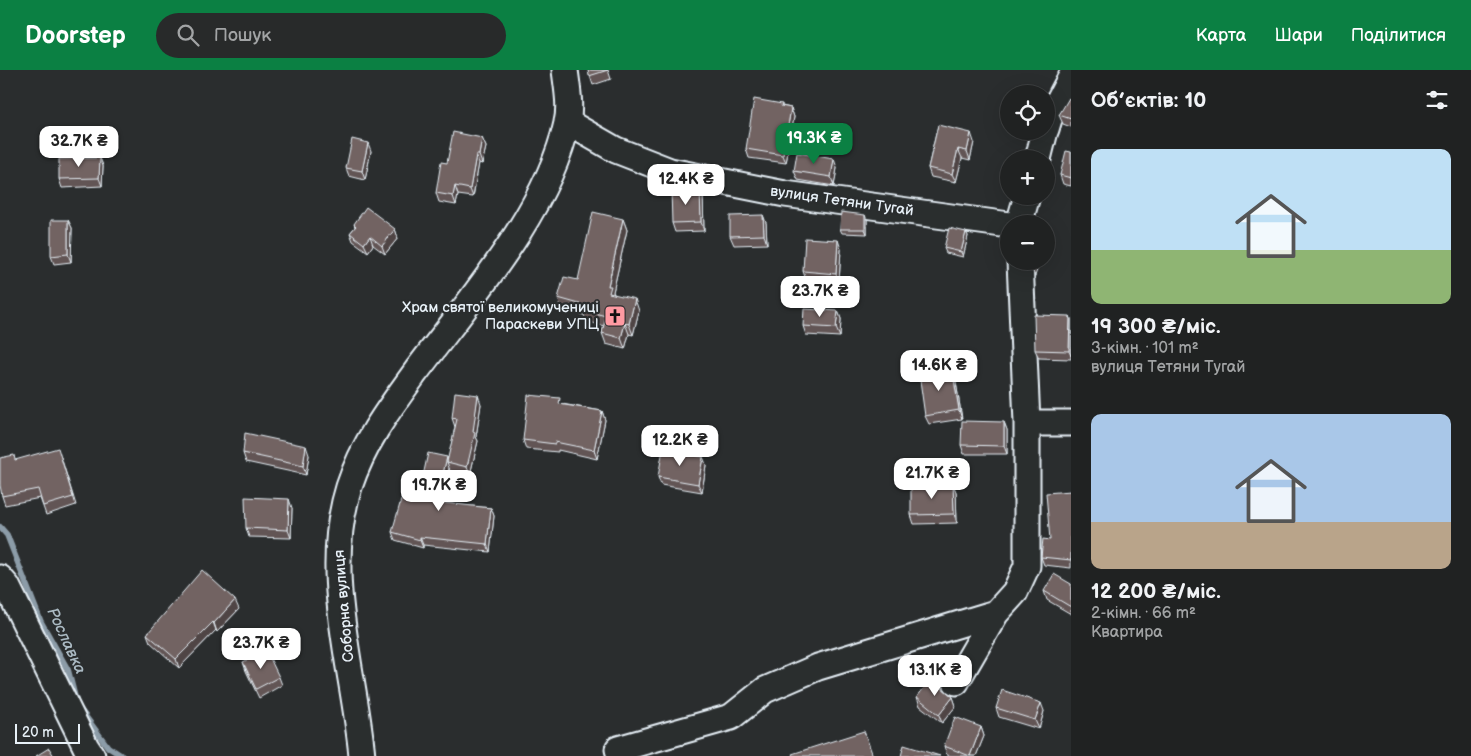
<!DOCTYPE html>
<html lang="uk">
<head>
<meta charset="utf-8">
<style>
  body { margin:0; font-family:"Balsamiq Sans",sans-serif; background:#282a2a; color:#f1f3f6; height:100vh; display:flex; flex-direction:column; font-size:19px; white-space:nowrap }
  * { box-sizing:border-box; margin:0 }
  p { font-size:16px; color:#a2a4a5 }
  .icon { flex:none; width:28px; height:28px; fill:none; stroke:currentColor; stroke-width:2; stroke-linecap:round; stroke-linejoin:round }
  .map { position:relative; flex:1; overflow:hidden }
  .sheet { display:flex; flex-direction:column; background:#202222; width:400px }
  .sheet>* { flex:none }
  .fabs { position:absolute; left:1000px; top:15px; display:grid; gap:10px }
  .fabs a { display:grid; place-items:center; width:55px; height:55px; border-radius:50%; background:#202222; box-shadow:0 5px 20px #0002,0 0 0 1px #3d3f40; font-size:25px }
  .scale { position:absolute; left:15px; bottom:12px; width:65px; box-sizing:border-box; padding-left:5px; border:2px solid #e8f1f8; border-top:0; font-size:14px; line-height:18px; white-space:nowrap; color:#e8f1f8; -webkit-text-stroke:4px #2a2d2e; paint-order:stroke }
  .price { position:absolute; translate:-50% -42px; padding:0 11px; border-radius:10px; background:#fff; color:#222; font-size:16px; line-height:32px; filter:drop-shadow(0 1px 2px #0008) }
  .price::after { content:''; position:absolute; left:50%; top:30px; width:15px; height:11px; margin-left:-8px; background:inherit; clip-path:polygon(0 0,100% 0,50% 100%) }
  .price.active { background:#0b8043; color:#fff }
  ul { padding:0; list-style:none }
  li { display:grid; align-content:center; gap:10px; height:265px; padding:0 20px }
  li span { display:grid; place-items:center; height:155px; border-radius:10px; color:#555 }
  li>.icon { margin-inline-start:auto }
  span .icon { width:90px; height:90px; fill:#fffc; stroke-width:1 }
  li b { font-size:21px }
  h2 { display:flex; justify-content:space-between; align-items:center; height:60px; padding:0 20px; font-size:21px }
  header { display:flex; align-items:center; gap:30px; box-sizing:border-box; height:70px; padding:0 25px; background:#0b8043; color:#fff }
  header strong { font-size:24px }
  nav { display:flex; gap:28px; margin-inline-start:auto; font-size:18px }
  .search { width:350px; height:45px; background:#282a2a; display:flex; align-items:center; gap:12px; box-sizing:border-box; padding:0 18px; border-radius:28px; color:#a2a4a5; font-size:19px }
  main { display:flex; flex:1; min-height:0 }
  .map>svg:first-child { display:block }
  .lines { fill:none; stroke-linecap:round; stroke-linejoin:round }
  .stream { stroke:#8c9ca8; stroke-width:6 }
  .minor-casing { stroke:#e8f1f8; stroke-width:29 }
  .minor { stroke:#2a2d2e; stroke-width:25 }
  .wall { fill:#625554; stroke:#e8f1f8 }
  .shaded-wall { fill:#504545; stroke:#e8f1f8 }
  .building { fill:#726362; stroke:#e8f1f8 }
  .labels { text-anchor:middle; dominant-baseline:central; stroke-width:4.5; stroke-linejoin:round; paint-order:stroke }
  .street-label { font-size:15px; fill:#e8f1f8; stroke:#2a2d2e }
  .poi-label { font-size:15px; fill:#e8f1f8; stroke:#2a2d2e; text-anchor:end }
  .water-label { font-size:16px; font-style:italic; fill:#aab9c2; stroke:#2a2d2e }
</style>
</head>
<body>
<header>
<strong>Doorstep</strong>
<div class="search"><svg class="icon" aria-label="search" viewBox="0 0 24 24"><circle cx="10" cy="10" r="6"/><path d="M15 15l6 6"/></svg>Пошук</div>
<nav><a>Карта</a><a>Шари</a><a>Поділитися</a></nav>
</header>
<main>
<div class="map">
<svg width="1071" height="686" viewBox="0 0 1071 686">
  <rect width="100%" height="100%" fill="#2a2d2e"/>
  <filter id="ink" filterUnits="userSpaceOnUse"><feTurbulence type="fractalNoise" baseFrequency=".02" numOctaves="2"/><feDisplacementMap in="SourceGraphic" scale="10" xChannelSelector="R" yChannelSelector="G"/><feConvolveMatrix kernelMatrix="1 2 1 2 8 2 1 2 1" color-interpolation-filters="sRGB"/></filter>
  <g filter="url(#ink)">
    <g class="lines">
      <!-- stream -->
      <path class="stream" d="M0,457L7,465L41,552L68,600L77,635L108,677L122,686"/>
      <!-- minor casing -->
      <g class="minor-casing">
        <path id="minor" d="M567,52L616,80L670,101L785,124L1009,155
          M1046,59L1049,49L1071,7
          M1038,89L1045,61
          M1019,154L1027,126
          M1027,353H1071
          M0,508L7,516L86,677L92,686
          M956,612L996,543L1015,522L1027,496V353L1020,191
          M362,686C354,597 321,506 349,417C364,372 388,340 415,303C468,232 548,141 567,53C571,36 567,17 565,0
          M620,686L618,679L731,647L765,620L818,597L996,543"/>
      </g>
      <!-- minor -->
      <use href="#minor" class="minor"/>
    </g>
    <!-- wall -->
    <path class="wall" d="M588,0H608L611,9L593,15Z
      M1071,29V57L1063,54L1059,45Z
      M782,34V36L791,38L794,47L786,93L749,88L746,79Z
      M938,55L974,72L970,90L962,88L956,112L931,107L928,98Z
      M482,68L486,77L482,94L479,93L473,127L458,125L456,135L439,132L436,123Z
      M371,81L365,110L349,106L346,98Z
      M1071,82V116L1063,114L1060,105Z
      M100,88L103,96L102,116L62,118L59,109Z
      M837,98L834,116L798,110L794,101Z
      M700,118L703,126L704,161L675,162L672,153Z
      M763,145L766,153L767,174L734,175L730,166Z
      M623,149L627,160L613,222L614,224L639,241L633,265L629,264L625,279L606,274L602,263L604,256L586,251L584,245L562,240L558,228L578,210Z
      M68,150L72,158L71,192L54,194L51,186Z
      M867,150V164L842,163L840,159Z
      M354,154L395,159L398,168L385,184L373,175L368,182L353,171L350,163L355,157Z
      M966,162L968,166L963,187L946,183L944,178Z
      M841,179L839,212L806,210L803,201Z
      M838,241L841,249L840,267L806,265L803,256Z
      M1070,246L1071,249V289L1039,288L1035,280Z
      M955,306L962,349L929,354L925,346Z
      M481,334L476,367L478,371L470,405L450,401L449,398L441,433L491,438L494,446L490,482L423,475V478L395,470L392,462L420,420L448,390L455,357L452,348Z
      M562,334L602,341L605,350L597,389L558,380V382L526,379L523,370Z
      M1004,352L1007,360V384H964L961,375Z
      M243,383L309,385L306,405L246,392Z
      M61,387L76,435L46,445L40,428L5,435L2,426L16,390Z
      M703,387L706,395L702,422L661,415L658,407Z
      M953,414L956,422L957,453L914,454L911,445Z
      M1071,421V498L1044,495L1041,487L1050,470Z
      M292,438L291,468L249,467L246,458Z
      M1071,514V544L1047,530L1044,521Z
      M239,539L217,562L216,560L179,598L150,572L147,564Z
      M243,592L279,607L282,615L259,628L246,601Z
      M917,627H953L956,636L942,653L920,636Z
      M996,638L1044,641L1039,659L999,647Z
      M981,657L984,666L976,686H951L947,685L944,676Z"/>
    <!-- shaded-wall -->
    <path class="shaded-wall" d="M791,38L794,47L786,93L783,85Z
      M971,63L974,72L970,90L967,81Z
      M482,68L486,77L482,94L479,85Z
      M368,73L371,81L365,110L362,101Z
      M958,79L962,88L956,112L952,104Z
      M476,85L479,93L473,127L470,119Z
      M100,88L103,96L102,116L99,108Z
      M834,89L837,98L834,116L831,107Z
      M455,116L458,125L456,135L453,126Z
      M700,118L703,126L704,161L701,152Z
      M763,145L766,153L767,174L764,165Z
      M865,145L867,150V164L865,159Z
      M623,149L627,160L613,222L615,228L609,223L608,216Z
      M68,150L72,158L71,192L68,184Z
      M395,159L398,168L385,184L382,176Z
      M966,162L968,166L963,187L961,182Z
      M370,166L373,175L368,182L364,174Z
      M838,170L841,179L839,212L836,204Z
      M1037,191H1040L1035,206L1033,202Z
      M635,229L639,241L633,265L629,254Z
      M838,241L841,249L840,267L836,258Z
      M1070,246L1071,249V286L1069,281Z
      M625,253L629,264L625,279L621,268Z
      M952,298L955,306L962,349L959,340Z
      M478,325L481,334L476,367L478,371L470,405L467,397Z
      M602,341L605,350L597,389L594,380Z
      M1004,352L1007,360V384L1004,376Z
      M306,376L309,385L306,405L303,396Z
      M447,387L449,392H447L449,398L439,440L436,432Z
      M703,387L706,395L702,422L698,414Z
      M953,414L956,422L957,453L954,444Z
      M289,429L292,438L291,468L288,460Z
      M491,438L494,446L490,482L487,474Z
      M420,467L423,475V478L420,470Z
      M235,530L239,539L217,562L214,553Z
      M213,552L216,560L179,598L176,589Z
      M953,627L956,636L942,653L939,645Z
      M1041,633L1044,641L1039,659L1035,650Z
      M981,657L984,666L976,686H970Z"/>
    <!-- building -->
    <path class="building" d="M588,0H608L589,6Z
      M1069,28L1071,29V49L1059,45Z
      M754,29L782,34L781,36L791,38L783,85L746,79Z
      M938,55L971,63L967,81L958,79L952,104L928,98Z
      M453,62L482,68L479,85H476L470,119L455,116L453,126L436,123L441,92L447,93Z
      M352,69L368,73L362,101L346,98Z
      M1066,81L1071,82V108L1060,105Z
      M797,83L834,89L831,107L794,101Z
      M100,88L99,108L59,109V89Z
      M700,118L701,152L672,153L671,119Z
      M366,137L395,159L382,176L370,166L364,174L350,163L356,156L354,154Z
      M593,142L623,149L608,216H611L609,223L635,229L629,254L625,253L621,268L602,263L606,246L582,240L583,235L558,228L564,207L578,210Z
      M841,142L865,145V159H840Z
      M763,145L764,165L730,166V146Z
      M51,150H68V184L51,186Z
      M949,158L966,162L961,182L944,178Z
      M805,168L838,170L836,204L803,201Z
      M1033,191H1037L1033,202Z
      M804,239L838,241L836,258L803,256Z
      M1034,245L1070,246L1069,281L1035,280Z
      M952,298L959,340L925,346L919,303Z
      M455,322L478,325L473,362L475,363L467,397L447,392L457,349L452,348Z
      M528,325L560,328L559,334L602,341L594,380L555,372V374L523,370Z
      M962,351L1004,352V376L961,375Z
      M245,363L306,376L303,396L243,383Z
      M58,378L73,427L43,436L38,419L2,426L0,415V388L14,385L15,390Z
      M663,379L703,387L698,414L658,407Z
      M428,383L447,387L436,432L491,438L487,474L420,467V470L392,462L405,416L420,420Z
      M953,414L954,444L911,445V415Z
      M1071,421V490L1041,487L1043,469L1050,470L1046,423Z
      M245,427L289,429L288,460L246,458Z
      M202,500L235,530L214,553L213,552L176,589L147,564Z
      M1054,504L1071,514V537L1044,521Z
      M266,580L279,607L256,619L243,592Z
      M931,609L953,627L939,645L917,627Z
      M1002,620L1041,633L1035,650L996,638Z
      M955,647L981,657L970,686L944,676Z
      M864,661L873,686H793L792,684Z
      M904,675L940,686H901Z
      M49,678L54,686H36Z"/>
  </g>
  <!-- icons -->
  <defs>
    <g id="church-square" transform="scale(1.125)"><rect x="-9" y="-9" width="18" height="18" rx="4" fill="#ff9aa2" stroke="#2a2d2e"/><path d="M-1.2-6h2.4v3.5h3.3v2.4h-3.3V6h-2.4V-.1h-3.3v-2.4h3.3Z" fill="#111"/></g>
  </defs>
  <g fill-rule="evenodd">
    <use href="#church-square" x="615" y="246"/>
  </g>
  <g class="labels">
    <!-- street labels -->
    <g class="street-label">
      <text transform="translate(842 131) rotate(8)">вулиця Тетяни Тугай</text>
      <text transform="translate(344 536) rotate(-95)">Соборна вулиця</text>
    </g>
    <!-- poi labels -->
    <g class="poi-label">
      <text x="599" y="237">Храм святої великомучениці<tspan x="599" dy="17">Параскеви УПЦ</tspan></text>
    </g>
    <!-- water labels -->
    <g class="water-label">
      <text transform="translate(66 571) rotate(65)">Рославка</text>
    </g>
  </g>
</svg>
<div class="fabs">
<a><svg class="icon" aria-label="locate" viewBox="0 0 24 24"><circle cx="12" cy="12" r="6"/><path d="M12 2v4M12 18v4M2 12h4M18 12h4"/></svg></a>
<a>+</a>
<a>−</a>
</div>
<div class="scale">20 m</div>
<b class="price active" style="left:814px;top:95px">19.3K ₴</b>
<b class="price" style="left:79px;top:98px">32.7K ₴</b>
<b class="price" style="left:686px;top:136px">12.4K ₴</b>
<b class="price" style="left:820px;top:248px">23.7K ₴</b>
<b class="price" style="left:939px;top:322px">14.6K ₴</b>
<b class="price" style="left:680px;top:397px">12.2K ₴</b>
<b class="price" style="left:932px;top:430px">21.7K ₴</b>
<b class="price" style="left:439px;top:442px">19.7K ₴</b>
<b class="price" style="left:261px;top:600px">23.7K ₴</b>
<b class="price" style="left:935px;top:627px">13.1K ₴</b>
</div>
<section class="sheet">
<h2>Об’єктів: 10<svg class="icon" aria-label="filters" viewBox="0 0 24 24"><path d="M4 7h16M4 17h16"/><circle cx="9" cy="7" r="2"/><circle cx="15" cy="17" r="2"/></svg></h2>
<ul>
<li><span style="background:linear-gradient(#bfe0f5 65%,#8fb573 0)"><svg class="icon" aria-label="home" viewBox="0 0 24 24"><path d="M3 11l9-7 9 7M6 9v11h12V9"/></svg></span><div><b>19 300 ₴/міс.</b><p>3-кімн. · 101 m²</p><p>вулиця Тетяни Тугай</p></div></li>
<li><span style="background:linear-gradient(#a9c7e8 70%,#b9a48a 0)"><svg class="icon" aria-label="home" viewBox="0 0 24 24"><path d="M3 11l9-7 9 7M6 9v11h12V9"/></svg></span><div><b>12 200 ₴/міс.</b><p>2-кімн. · 66 m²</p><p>Квартира</p></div></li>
</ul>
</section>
</main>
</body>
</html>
